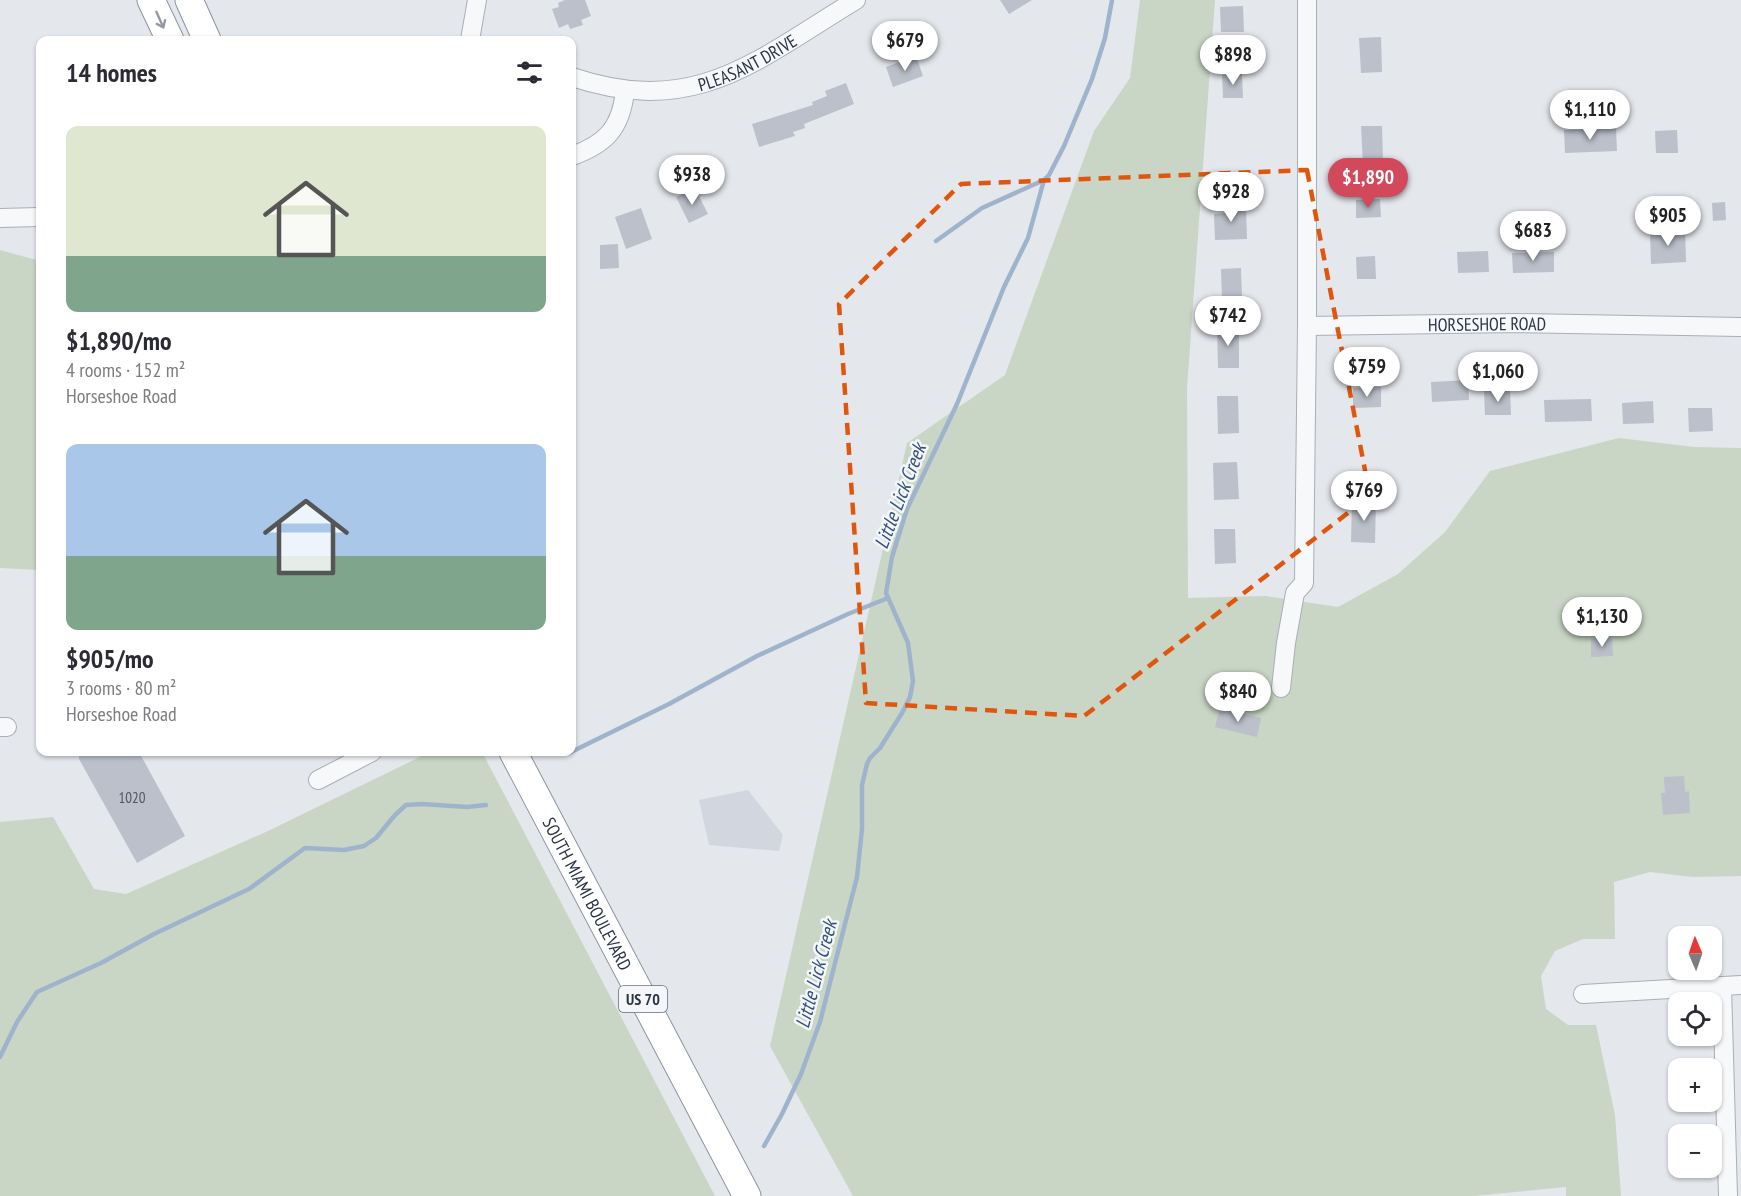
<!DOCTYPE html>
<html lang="en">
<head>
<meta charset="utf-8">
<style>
  body { margin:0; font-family:"PT Sans Narrow",sans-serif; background:#f2f2f3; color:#2b2b33; height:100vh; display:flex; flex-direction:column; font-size:22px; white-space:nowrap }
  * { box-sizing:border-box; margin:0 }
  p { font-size:20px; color:#7c7c81 }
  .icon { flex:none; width:33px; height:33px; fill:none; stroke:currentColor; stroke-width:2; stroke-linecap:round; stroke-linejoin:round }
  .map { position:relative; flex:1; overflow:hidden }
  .sheet { position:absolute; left:36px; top:36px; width:540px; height:720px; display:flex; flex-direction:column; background:#fff; border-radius:12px; box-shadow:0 2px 4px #0004 }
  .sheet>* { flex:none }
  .needle { width:39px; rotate:358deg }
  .fabs { position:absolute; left:1668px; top:926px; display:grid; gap:12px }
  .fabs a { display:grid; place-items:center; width:54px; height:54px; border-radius:12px; background:#fff; box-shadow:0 2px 4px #0004; font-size:30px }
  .price { position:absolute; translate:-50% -51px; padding:0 14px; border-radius:21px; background:#fff; color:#222; font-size:20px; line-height:39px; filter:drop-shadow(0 2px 3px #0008) }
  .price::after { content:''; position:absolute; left:50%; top:36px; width:18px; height:14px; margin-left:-9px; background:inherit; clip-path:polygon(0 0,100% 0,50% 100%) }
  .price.on { background:#d1495b; color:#fff }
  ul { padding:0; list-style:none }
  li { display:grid; align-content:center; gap:12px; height:318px; padding:0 30px }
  li span { display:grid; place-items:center; height:186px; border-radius:12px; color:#555 }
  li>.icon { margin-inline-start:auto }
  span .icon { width:108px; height:108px; fill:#fffc; stroke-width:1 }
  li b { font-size:26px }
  h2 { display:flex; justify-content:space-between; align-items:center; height:72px; padding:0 30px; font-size:26px }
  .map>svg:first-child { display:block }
  .built { fill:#d2d6de }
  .green { fill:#c9d6c5 }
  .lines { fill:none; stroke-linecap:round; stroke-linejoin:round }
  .stream { stroke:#9fb4cc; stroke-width:4.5 }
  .building { fill:#bbc0ca }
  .minor-casing { stroke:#a9aeb7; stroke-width:20 }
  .highway-casing { stroke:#8b94a3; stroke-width:29 }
  .minor { stroke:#f7f8fa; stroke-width:18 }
  .highway { stroke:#fff; stroke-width:27 }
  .oneway { stroke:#959aa2 }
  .marked { fill:none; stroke:#df570f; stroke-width:4.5; stroke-dasharray:12 8; stroke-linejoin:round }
  .labels { text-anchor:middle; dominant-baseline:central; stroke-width:5; stroke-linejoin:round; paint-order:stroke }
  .number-label { font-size:15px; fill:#4f5766 }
  .shield { fill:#f4f6f9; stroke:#676e7b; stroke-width:1.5 }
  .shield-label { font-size:16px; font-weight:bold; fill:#2b3445 }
  .street-label { font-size:18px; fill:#2b3445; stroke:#f4f6f9 }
  .water-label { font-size:20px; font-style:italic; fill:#34527a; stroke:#f4f6f9 }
</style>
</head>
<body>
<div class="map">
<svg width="1741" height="1196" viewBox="0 0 1741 1196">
  <rect width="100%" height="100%" fill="#e4e7ec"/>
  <!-- built -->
  <path class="built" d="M748,790L783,835L779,851L709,845L699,800Z"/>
  <!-- green -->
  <path class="green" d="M1140,0H1215L1187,388L1188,598L1265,596L1338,607L1398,574L1445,532L1490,471L1619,438L1694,447L1741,448V876L1692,877L1650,872L1614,882L1615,939H1583L1555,951L1541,976L1546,1009L1568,1025H1596L1615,1115L1621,1196H1566V1187L1474,1196H853L770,1046L907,443L1005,375L1094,131L1130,78Z
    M0,250L40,261V570L0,568Z
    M430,752H482L715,1196H0V822L53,817L94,889L126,894L268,831Z"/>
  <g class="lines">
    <!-- stream -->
    <path class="stream" d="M936,241L982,208L1044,180
      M569,753L669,704L757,656L848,614L888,598
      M0,1057L17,1022L37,992L101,963L154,934L249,889L305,848L344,850L364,846L376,838L395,815L406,805L422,804L467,807L486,805
      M764,1146L782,1114L801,1074L820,1022L857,877L862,829V785L867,764L870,758L880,748L902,713L910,697L913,681L908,643L886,593L892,557L907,509L957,404L1004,287L1028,238L1044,180L1049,175L1064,146L1092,79L1105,38L1112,0"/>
  </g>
  <!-- building -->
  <path class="building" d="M565,0H585L591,16L581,20L583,25L570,29L568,24L559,28L552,9L559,7L558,3Z
    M1000,0H1032L1009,14Z
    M1243,6L1244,32H1221L1220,7Z
    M1381,37L1382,72L1361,73L1359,38Z
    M916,56L923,76L893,87L886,67Z
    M1242,74L1243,98H1223L1222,75Z
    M846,83L854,104L804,124L805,128L793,132L795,136L759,147L752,124L813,105L812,102L827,96L825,91Z
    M1361,126H1382L1383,163L1363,164Z
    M1616,128L1617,151L1565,153L1564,130Z
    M1677,130L1678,153H1656L1655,131Z
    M695,188L708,214L689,223L676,197Z
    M1380,199L1381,217L1356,218V200Z
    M1725,202L1726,220L1713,221L1712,203Z
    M1225,205H1246L1247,239L1215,240L1214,214L1225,213Z
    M641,208L652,239L626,249L615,217Z
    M1685,230L1686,262L1651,264L1650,232Z
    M618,244L619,268L600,269V245Z
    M1488,251L1489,272L1458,273L1457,252Z
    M1554,252V272L1513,273L1512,253Z
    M1375,256L1376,279H1357L1356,257Z
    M1241,268L1242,297L1222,298L1221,269Z
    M1217,327H1239V368H1218Z
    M1468,380L1469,400L1432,402L1431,382Z
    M1381,387V407L1353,408V388Z
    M1510,390L1511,415H1485L1484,391Z
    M1217,396H1238L1239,433L1218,434Z
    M1591,399L1592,421L1545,422L1544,400Z
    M1653,401L1654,423L1623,424L1622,403Z
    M1688,408H1712L1713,431L1689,432Z
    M1237,462L1239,499L1214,500L1213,463Z
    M1352,500L1376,501L1375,543L1351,542Z
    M1214,529H1235L1236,563L1215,564Z
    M1612,638L1613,656L1591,657V639Z
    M1220,708L1261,718L1257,737L1215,727Z
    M79,752H139L185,836L137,863L79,759Z
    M1684,776L1685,792L1689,791L1690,813L1663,815L1661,793H1665L1664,777Z"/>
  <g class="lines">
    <!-- minor casing -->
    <g class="minor-casing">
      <g id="minor">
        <path d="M470,40L477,0"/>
        <path id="s1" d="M572,77C696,118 755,61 856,0"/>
        <path d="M572,156C606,144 621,128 625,91"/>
        <path d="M0,218L40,217"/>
        <path id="s2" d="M1307,326L1517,323L1741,327"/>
        <path d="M1281,688L1286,643L1295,593L1304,583L1307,326V0"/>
        <path d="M0,727H7"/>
        <path d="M318,780L372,752"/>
        <path d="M1722,986L1728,1196"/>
        <path d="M1583,994L1741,985"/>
      </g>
    </g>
    <!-- highway casing -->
    <g class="highway-casing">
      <g id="highway">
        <path d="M151,0L170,40"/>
        <path d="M189,0L207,40"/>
        <path id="s3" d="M513,752L747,1196"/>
      </g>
    </g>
    <!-- minor -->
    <use href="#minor" class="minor"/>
    <!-- highway -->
    <use href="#highway" class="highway"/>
  </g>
  <!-- one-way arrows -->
  <defs><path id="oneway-shaft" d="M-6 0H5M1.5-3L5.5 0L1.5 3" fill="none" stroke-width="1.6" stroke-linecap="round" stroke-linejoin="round" transform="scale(1.5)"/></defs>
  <use class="oneway" href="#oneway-shaft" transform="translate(160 20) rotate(66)"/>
  <!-- marked area -->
  <path class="marked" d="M1307,170L1370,496L1084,716L866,703L839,304L961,184Z"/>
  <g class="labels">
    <!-- number labels -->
    <g class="number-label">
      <text x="132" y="797">1020</text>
    </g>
    <!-- shield labels -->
    <rect class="shield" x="619" y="986" width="48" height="26" rx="4.5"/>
    <g class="shield-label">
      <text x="643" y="999">US 70</text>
    </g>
    <!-- street labels -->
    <g class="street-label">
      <text stroke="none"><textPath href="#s1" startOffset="182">PLEASANT DRIVE</textPath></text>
      <text stroke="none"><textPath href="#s2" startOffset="180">HORSESHOE ROAD</textPath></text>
      <text stroke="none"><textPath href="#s3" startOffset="160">SOUTH MIAMI BOULEVARD</textPath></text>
    </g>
    <!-- water labels -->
    <g class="water-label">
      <text transform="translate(900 496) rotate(-69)">Little Lick Creek</text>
      <text transform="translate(816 974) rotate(-75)">Little Lick Creek</text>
    </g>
  </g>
</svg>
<div class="fabs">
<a><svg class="needle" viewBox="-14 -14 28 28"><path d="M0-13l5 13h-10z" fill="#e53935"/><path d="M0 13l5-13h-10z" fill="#7c7c81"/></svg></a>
<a><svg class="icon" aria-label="locate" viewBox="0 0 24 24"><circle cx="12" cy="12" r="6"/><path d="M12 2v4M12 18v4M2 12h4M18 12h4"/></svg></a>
<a>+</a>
<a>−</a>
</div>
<b class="price" style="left:905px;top:72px">$679</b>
<b class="price" style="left:1233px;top:86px">$898</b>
<b class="price" style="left:1590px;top:141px">$1,110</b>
<b class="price" style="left:692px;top:206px">$938</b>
<b class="price on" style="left:1368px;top:209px">$1,890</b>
<b class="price" style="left:1231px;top:223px">$928</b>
<b class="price" style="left:1668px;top:247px">$905</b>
<b class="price" style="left:1533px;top:262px">$683</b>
<b class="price" style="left:1228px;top:347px">$742</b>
<b class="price" style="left:1367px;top:398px">$759</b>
<b class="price" style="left:1498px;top:403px">$1,060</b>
<b class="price" style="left:1364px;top:522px">$769</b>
<b class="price" style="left:1602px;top:648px">$1,130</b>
<b class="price" style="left:1238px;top:723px">$840</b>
<section class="sheet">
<h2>14 homes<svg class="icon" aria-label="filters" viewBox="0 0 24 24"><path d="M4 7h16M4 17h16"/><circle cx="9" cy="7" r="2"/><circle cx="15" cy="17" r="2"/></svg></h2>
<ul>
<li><span style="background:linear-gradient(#dfe7d0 70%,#7fa58c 0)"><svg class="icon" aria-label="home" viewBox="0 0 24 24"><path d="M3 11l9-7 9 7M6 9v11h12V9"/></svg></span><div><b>$1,890/mo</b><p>4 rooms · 152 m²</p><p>Horseshoe Road</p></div></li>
<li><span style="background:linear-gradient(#a9c7e8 60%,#7fa58c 0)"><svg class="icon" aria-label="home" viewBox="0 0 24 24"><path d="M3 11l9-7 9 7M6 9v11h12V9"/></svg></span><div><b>$905/mo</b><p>3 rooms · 80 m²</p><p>Horseshoe Road</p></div></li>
</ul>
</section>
</div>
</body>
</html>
